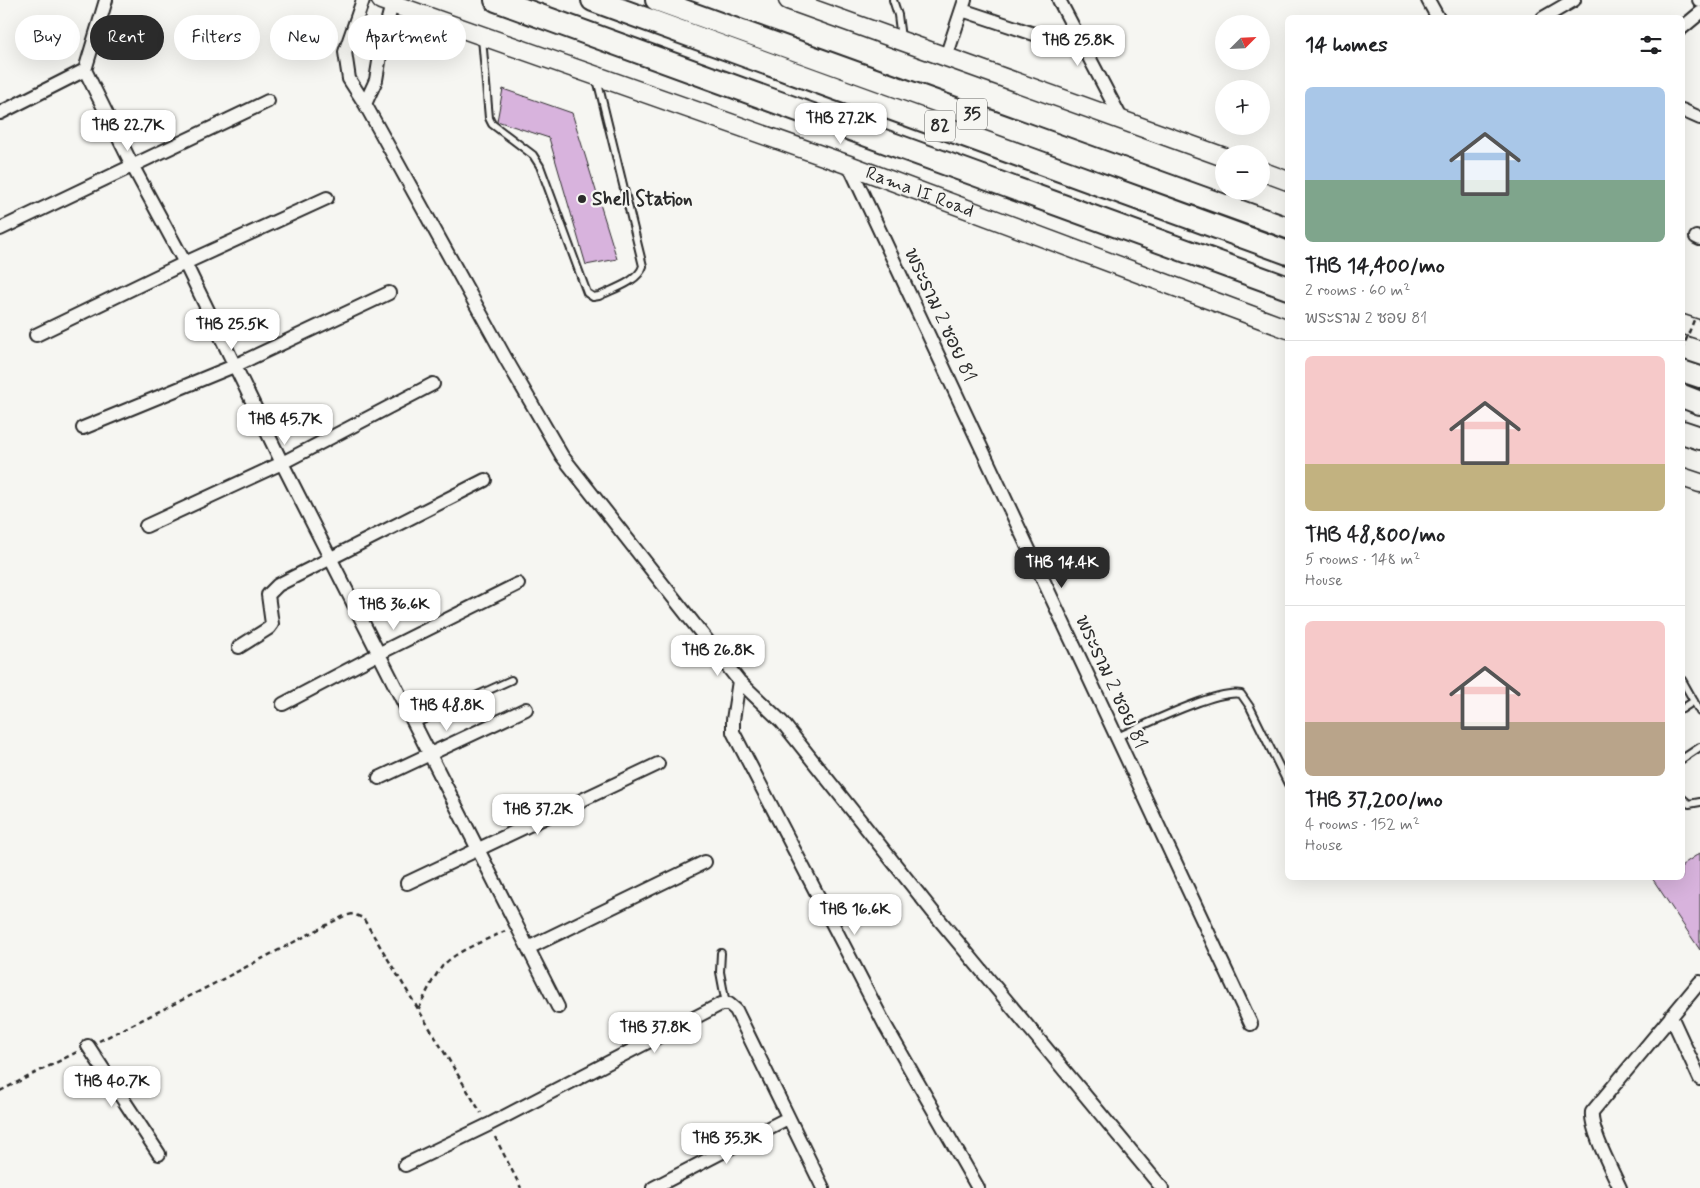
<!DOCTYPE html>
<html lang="en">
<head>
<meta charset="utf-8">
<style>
  body { margin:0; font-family:Mynerve,"Playpen Sans Thai",sans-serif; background:#f6f6f6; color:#202124; height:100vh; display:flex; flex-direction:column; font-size:19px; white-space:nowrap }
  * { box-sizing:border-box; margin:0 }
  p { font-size:16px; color:#757577 }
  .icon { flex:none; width:28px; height:28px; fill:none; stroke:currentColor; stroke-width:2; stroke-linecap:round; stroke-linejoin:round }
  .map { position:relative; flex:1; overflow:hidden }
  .side { position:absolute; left:1285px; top:15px; width:400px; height:865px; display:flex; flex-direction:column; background:#fff; border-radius:8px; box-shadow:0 5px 20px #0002 }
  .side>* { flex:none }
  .top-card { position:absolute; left:15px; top:15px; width:475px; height:45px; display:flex; gap:10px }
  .needle { width:32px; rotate:66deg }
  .tools { position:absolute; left:1215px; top:15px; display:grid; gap:10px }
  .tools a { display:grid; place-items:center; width:55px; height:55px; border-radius:50%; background:#fff; box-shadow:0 5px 20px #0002; font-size:25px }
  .price { position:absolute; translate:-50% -42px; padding:0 11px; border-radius:10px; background:#fff; color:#222; font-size:16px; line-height:32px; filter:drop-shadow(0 1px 2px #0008) }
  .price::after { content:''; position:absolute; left:50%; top:30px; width:15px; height:11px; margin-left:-8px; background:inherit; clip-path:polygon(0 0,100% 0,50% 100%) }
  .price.current { background:#2b2b2b; color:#fff }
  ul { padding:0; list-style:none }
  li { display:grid; align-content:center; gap:10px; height:265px; padding:0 20px }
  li+li { border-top:1px solid #e0e0e0 }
  li span { display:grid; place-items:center; height:155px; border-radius:8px; color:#555 }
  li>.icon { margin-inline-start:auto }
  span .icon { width:90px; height:90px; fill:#fffc; stroke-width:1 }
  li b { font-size:21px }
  h2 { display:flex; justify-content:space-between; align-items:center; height:60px; padding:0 20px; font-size:21px }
  .pill { padding:0 18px; border-radius:22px; background:#fff; box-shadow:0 5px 20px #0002; font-size:18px; line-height:45px }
  .pill.current { background:#2b2b2b; color:#fff }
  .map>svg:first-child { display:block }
  .building { fill:#d8b3dd; stroke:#2b2b2b }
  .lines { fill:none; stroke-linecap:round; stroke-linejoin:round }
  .service-casing { stroke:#2b2b2b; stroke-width:10 }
  .minor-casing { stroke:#2b2b2b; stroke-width:16 }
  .secondary-casing { stroke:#2b2b2b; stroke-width:21 }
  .trunk-casing { stroke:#2b2b2b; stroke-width:24 }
  .motorway-casing { stroke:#2b2b2b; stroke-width:26 }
  .path { stroke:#2b2b2b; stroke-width:2.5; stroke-dasharray:5 4; stroke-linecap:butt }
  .service { stroke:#f6f6f2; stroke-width:6 }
  .minor { stroke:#f6f6f2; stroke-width:12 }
  .secondary { stroke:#f6f6f2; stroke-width:18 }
  .trunk { stroke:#f6f6f2; stroke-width:20 }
  .motorway { stroke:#f6f6f2; stroke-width:22 }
  .path-bridge { stroke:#2b2b2b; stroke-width:2.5; stroke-dasharray:5 4; stroke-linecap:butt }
  .poi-dot { fill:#2b2b2b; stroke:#f6f6f2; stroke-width:2 }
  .labels { text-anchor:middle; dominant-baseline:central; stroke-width:4.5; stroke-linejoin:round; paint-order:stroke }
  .shield { fill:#f6f6f2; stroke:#686867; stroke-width:1 }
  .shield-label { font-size:18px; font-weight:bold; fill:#2b2b2b }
  .street-label { font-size:19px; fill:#2b2b2b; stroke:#f6f6f2 }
  .poi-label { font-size:19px; font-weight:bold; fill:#2b2b2b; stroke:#f6f6f2; text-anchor:start }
</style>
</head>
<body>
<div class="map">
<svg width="1700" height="1188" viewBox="0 0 1700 1188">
  <rect width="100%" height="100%" fill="#f6f6f2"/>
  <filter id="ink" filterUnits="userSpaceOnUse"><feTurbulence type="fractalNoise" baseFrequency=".02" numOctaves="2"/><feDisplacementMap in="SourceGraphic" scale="10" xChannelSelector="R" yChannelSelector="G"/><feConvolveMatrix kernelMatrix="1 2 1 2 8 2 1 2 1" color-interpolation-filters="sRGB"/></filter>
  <g filter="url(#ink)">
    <!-- building -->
    <path class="building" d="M503,89L572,113L617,259L586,265L549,138L497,121Z
      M1700,853V950L1652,878H1682V865Z"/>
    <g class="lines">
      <!-- service casing -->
      <g class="service-casing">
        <path id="service" d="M893,0L898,15L901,38
          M482,38L489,118L492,124L533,155L540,166L587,293L593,297L599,296C613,289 638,282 643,266L597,79
          M1682,680L1700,712
          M1682,709L1694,701
          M414,724L511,680
          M1117,737C1143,726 1216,689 1241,694L1250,707L1288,784
          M1682,759L1700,747
          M1682,798L1689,804L1700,802
          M721,953L720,972L726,1004"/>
      </g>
      <!-- minor casing -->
      <g class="minor-casing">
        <path id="minor" d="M363,0L345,52L349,79L365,104L507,361L562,456L739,681L782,722L933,912L1162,1188
          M1059,0L1122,120
          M1428,0L1438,18
          M1699,0L1700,1
          M962,10L1046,38
          M1543,18L1574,0
          M1682,28L1700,13
          M946,57L965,0
          M85,70L132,165L185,263L282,463L558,1007
          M365,104L376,80L383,38L392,4
          M1682,110L1700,118
          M0,113L85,70L106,0
          M849,165L1251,1024
          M0,229L268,101
          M1696,237L1700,239
          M36,335L185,263L327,198
          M83,428L234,366L389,293
          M146,526L282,463L433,384
          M239,647L269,628L272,624L268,595L278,585L485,480
          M739,681L733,720V732L885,1025L978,1188
          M283,704L378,654L518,584
          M379,778L526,709
          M407,883L658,764
          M528,948L705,862
          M1671,1016L1700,1079
          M88,1046L159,1154
          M405,1165L488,1125L721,1004H729L736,1010L823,1188
          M653,1188L788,1118
          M1620,1188C1612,1170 1590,1130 1592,1112L1700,982"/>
      </g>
      <!-- secondary casing -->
      <g class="secondary-casing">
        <g id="secondary">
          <path id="s1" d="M381,0L849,165L1288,329"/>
          <path d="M788,0L1224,157"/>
          <path d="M1261,171L1288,181"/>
          <path d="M1682,324L1700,330"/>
          <path d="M1682,477L1700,483"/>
        </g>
      </g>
      <!-- trunk casing -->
      <g class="trunk-casing">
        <path id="trunk" d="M656,0L1288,228
          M1682,371L1700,377"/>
      </g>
      <!-- motorway casing -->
      <g class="motorway-casing">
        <path id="motorway" d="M496,0L1288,288
          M593,0L1288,253
          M1682,396L1700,403
          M1682,432L1700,438"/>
      </g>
      <!-- path -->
      <path class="path" d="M419,1009C425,995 432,980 441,968C454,951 485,941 505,931
        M99,1041L196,993L344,916L353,914L363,918L481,1113
        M0,1091L77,1052
        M495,1137L521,1188"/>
      <!-- service -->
      <use href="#service" class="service"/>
      <!-- minor -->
      <use href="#minor" class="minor"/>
      <!-- secondary -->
      <use href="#secondary" class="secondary"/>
      <!-- trunk -->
      <use href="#trunk" class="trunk"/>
      <!-- motorway -->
      <use href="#motorway" class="motorway"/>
      <!-- path-bridge -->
      <path class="path-bridge" d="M1682,350L1694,320"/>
    </g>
  </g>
  <!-- markers -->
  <circle class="poi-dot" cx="582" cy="199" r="5"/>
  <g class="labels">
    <!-- shield labels -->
    <g class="shield">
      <rect x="957" y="98.5" width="30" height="31" rx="4"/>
      <rect x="925" y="110.5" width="30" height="31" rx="4"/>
    </g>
    <g class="shield-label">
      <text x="972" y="114">35</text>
      <text x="940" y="126">82</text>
    </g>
    <!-- street labels -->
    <g class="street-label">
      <text stroke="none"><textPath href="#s1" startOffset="572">Rama II Road</textPath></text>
      <text transform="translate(940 315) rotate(65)">พระราม 2 ซอย 81</text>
      <text transform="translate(1111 682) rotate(65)">พระราม 2 ซอย 81</text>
    </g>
    <!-- poi labels -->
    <g class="poi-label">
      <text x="592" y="199">Shell Station</text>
    </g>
  </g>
</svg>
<div class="tools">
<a><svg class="needle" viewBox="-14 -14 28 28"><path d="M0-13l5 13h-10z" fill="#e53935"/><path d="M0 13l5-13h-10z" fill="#757577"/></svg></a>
<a>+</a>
<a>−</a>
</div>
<b class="price" style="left:1078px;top:67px">THB 25.8K</b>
<b class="price" style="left:841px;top:145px">THB 27.2K</b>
<b class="price" style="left:128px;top:152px">THB 22.7K</b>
<b class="price" style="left:232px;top:351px">THB 25.5K</b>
<b class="price" style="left:285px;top:446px">THB 45.7K</b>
<b class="price current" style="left:1062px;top:589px">THB 14.4K</b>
<b class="price" style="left:394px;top:631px">THB 36.6K</b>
<b class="price" style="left:718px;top:677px">THB 26.8K</b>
<b class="price" style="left:447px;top:732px">THB 48.8K</b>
<b class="price" style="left:538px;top:836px">THB 37.2K</b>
<b class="price" style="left:855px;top:936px">THB 16.6K</b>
<b class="price" style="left:655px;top:1054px">THB 37.8K</b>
<b class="price" style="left:112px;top:1108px">THB 40.7K</b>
<b class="price" style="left:727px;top:1165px">THB 35.3K</b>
<div class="top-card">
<a class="pill">Buy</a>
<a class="pill current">Rent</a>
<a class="pill">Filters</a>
<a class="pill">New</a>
<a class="pill">Apartment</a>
</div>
<section class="side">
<h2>14 homes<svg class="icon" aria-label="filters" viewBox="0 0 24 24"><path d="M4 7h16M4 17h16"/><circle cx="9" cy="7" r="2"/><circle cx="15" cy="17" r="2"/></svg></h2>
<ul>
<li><span style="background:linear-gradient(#a9c7e8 60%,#7fa58c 0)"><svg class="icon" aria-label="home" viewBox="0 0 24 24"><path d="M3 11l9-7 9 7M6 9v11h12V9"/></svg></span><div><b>THB 14,400/mo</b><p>2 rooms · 60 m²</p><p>พระราม 2 ซอย 81</p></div></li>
<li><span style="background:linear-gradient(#f6c9c9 70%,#c2b280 0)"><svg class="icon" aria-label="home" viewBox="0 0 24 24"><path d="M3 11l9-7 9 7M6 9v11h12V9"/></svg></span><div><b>THB 48,800/mo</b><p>5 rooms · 148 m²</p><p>House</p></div></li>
<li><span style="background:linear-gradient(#f6c9c9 65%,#b9a48a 0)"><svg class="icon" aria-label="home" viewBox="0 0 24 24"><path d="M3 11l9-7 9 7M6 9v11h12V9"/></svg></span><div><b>THB 37,200/mo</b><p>4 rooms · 152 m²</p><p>House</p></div></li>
</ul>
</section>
</div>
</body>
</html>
